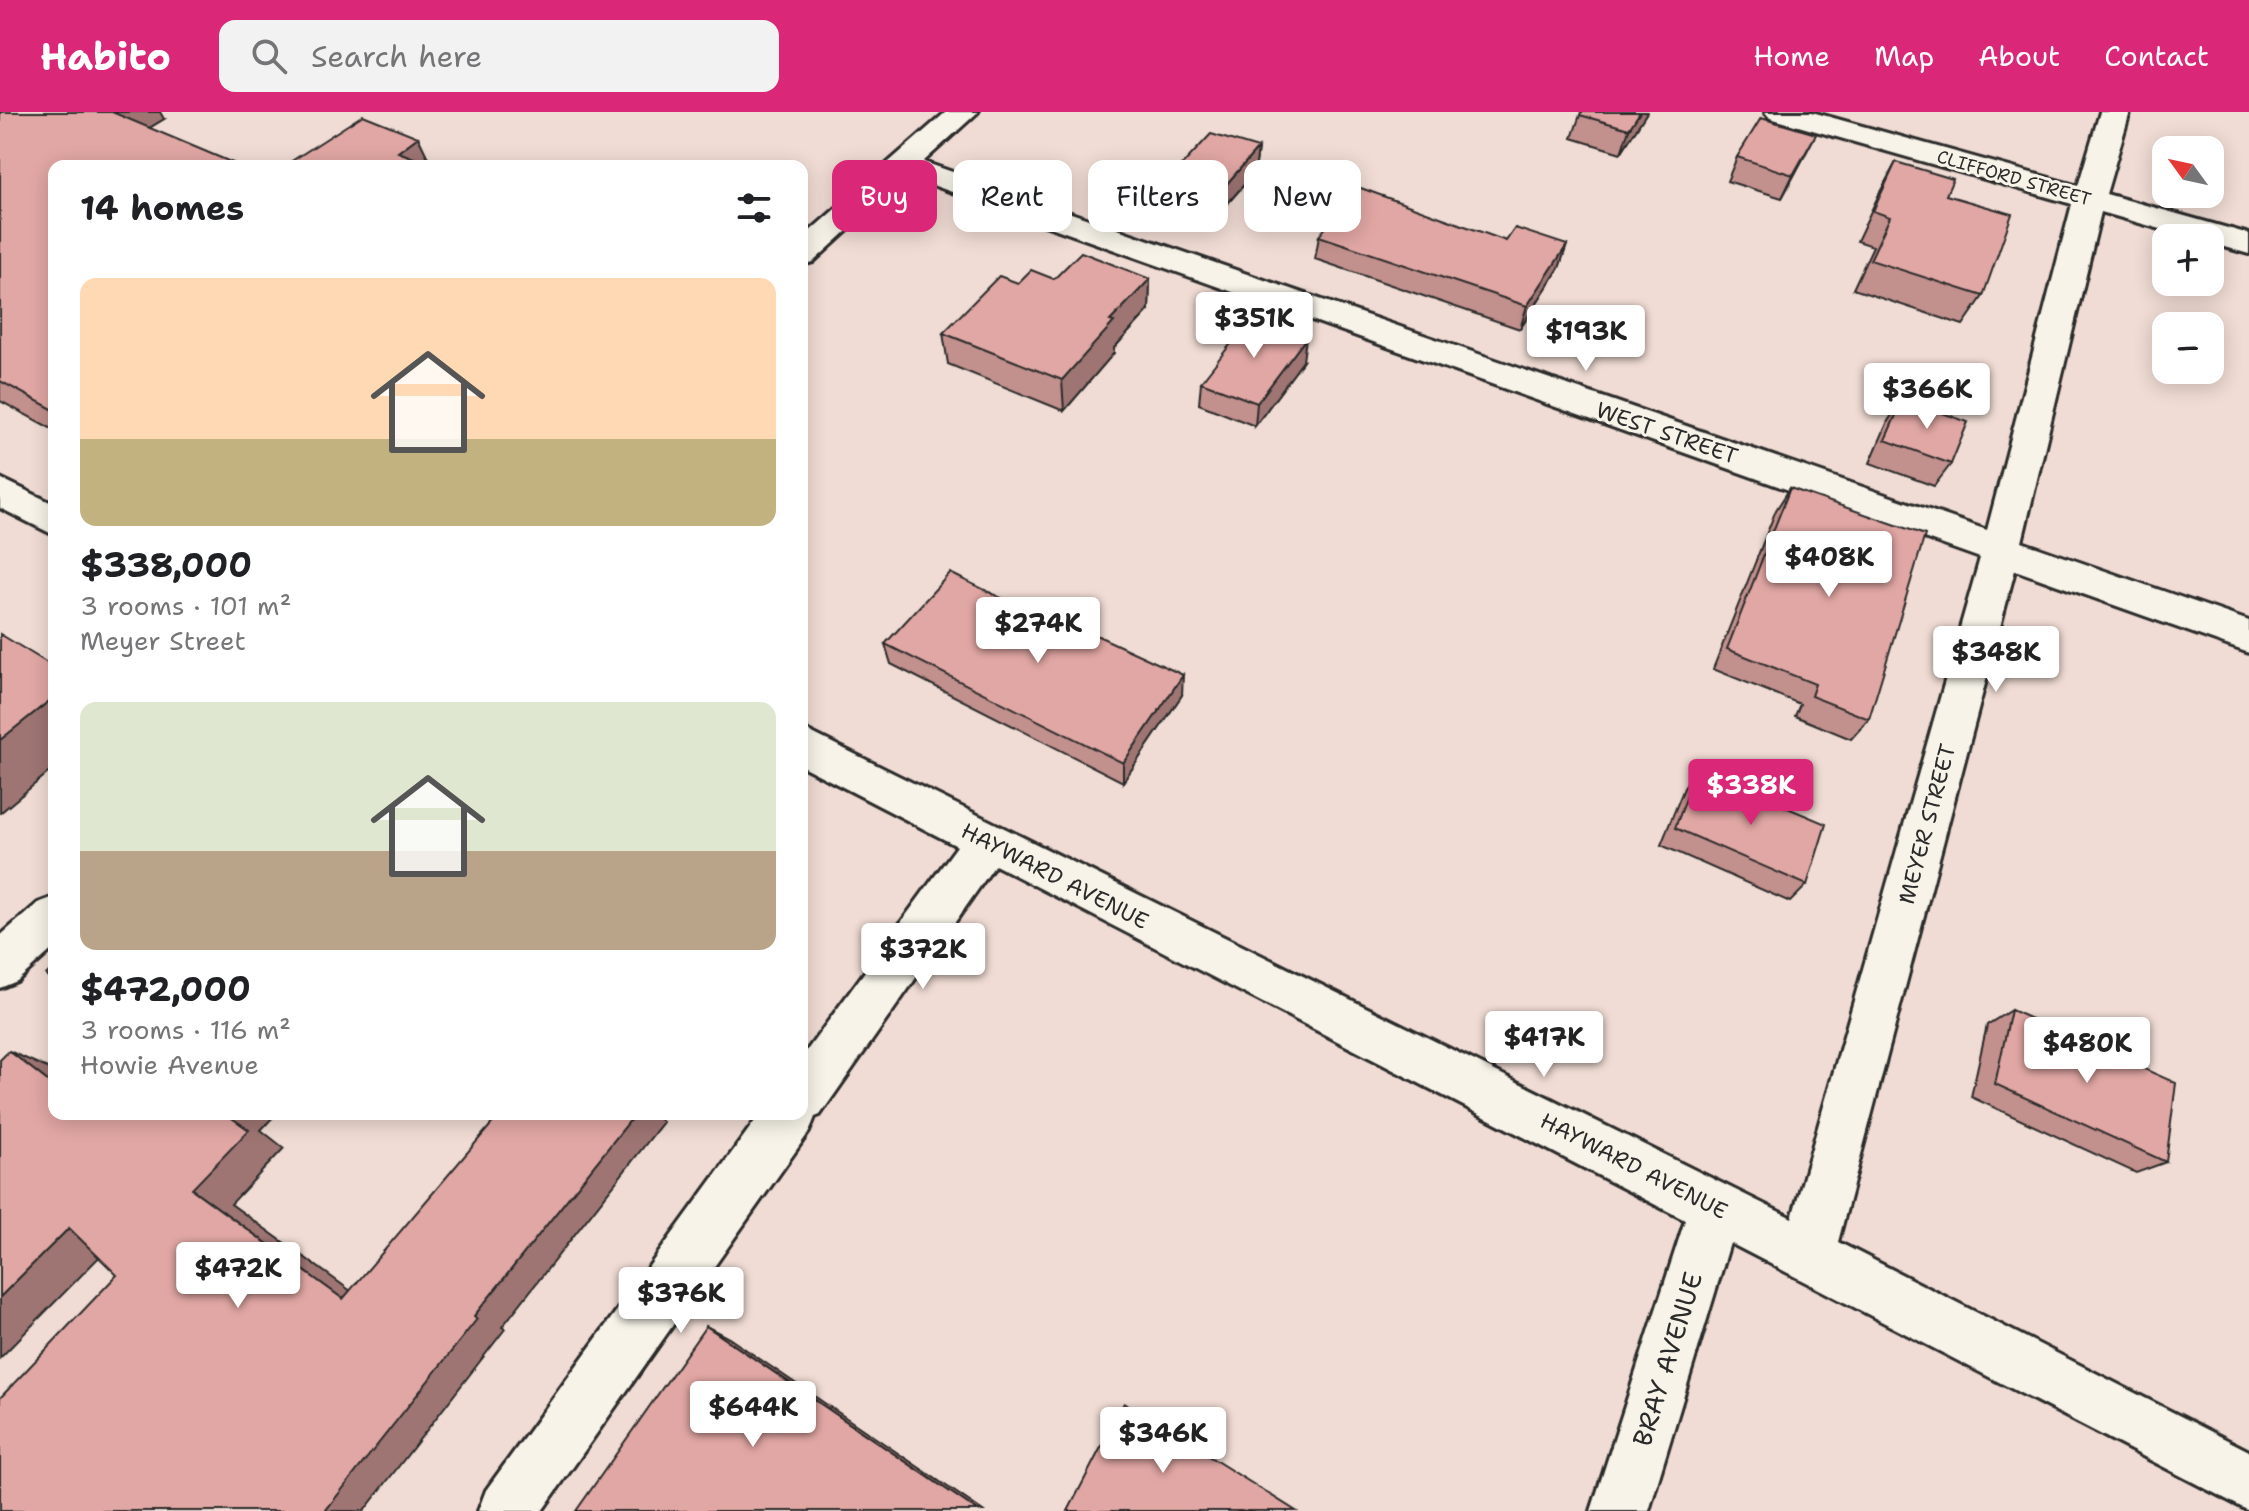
<!DOCTYPE html>
<html lang="en">
<head>
<meta charset="utf-8">
<style>
  body { margin:0; font-family:"Shantell Sans",sans-serif; background:#f2f2f2; color:#202124; height:100vh; display:flex; flex-direction:column; font-size:30px; white-space:nowrap }
  * { box-sizing:border-box; margin:0 }
  p { font-size:26px; color:#757577 }
  .icon { flex:none; width:44px; height:44px; fill:none; stroke:currentColor; stroke-width:2; stroke-linecap:round; stroke-linejoin:round }
  .map { position:relative; flex:1; overflow:hidden }
  .drawer { position:absolute; left:48px; top:48px; width:760px; height:960px; display:flex; flex-direction:column; background:#fff; border-radius:16px; box-shadow:0 4px 20px #0003 }
  .drawer>* { flex:none }
  .top-card { position:absolute; left:832px; top:48px; width:760px; height:72px; display:flex; gap:16px }
  .needle { width:52px; rotate:303deg }
  .buttons { position:absolute; left:2152px; top:24px; display:grid; gap:16px }
  .buttons a { display:grid; place-items:center; width:72px; height:72px; border-radius:16px; background:#fff; box-shadow:0 4px 20px #0003; font-size:40px }
  .price { position:absolute; translate:-50% -68px; padding:0 18px; border-radius:8px; background:#fff; color:#222; font-size:26px; line-height:52px; filter:drop-shadow(0 2px 4px #0008) }
  .price::after { content:''; position:absolute; left:50%; top:48px; width:24px; height:18px; margin-left:-12px; background:inherit; clip-path:polygon(0 0,100% 0,50% 100%) }
  .price.current { background:#db2777; color:#fff }
  ul { padding:0; list-style:none }
  li { display:grid; align-content:center; gap:16px; height:424px; padding:0 32px }
  li span { display:grid; place-items:center; height:248px; border-radius:16px; color:#555 }
  li>.icon { margin-inline-start:auto }
  span .icon { width:144px; height:144px; fill:#fffc; stroke-width:1 }
  li b { font-size:34px }
  h2 { display:flex; justify-content:space-between; align-items:center; height:96px; padding:0 32px; font-size:34px }
  .tag { padding:0 28px; border-radius:16px; background:#fff; box-shadow:0 4px 20px #0003; font-size:28px; line-height:72px }
  .tag.current { background:#db2777; color:#fff }
  header { display:flex; align-items:center; gap:48px; box-sizing:border-box; height:112px; padding:0 40px; background:#db2777; color:#fff }
  header strong { font-size:38px }
  nav { display:flex; gap:44px; margin-inline-start:auto; font-size:28px }
  .search { width:560px; height:72px; background:#f2f2f2; display:flex; align-items:center; gap:20px; box-sizing:border-box; padding:0 28px; border-radius:16px; color:#757577; font-size:30px }
  .map>svg:first-child { display:block }
  .lines { fill:none; stroke-linecap:round; stroke-linejoin:round }
  .minor-casing { stroke:#2b2b2b; stroke-width:6 }
  .tertiary-casing { stroke:#2b2b2b; stroke-width:6 }
  .minor { fill:#f7f3e8; fill-rule:evenodd }
  .tertiary { fill:#f7f3e8; fill-rule:evenodd }
  .wall { fill:#c2908d; stroke:#2b2b2b; stroke-width:2 }
  .shaded-wall { fill:#9e7573; stroke:#2b2b2b; stroke-width:2 }
  .building { fill:#e1a7a4; stroke:#2b2b2b; stroke-width:2 }
  .labels { text-anchor:middle; dominant-baseline:central; stroke-width:6; stroke-linejoin:round; paint-order:stroke }
  .far-street-label { font-size:18px; fill:#2b2b2b; stroke:#f7f3e8 }
  .street-label { font-size:22px; fill:#2b2b2b; stroke:#f7f3e8 }
  .near-street-label { font-size:26px; fill:#2b2b2b; stroke:#f7f3e8 }
</style>
</head>
<body>
<header>
<strong>Habito</strong>
<div class="search"><svg class="icon" aria-label="search" viewBox="0 0 24 24"><circle cx="10" cy="10" r="6"/><path d="M15 15l6 6"/></svg>Search here</div>
<nav><a>Home</a><a>Map</a><a>About</a><a>Contact</a></nav>
</header>
<div class="map">
<svg width="2249" height="1399" viewBox="0 0 2249 1399">
  <rect width="100%" height="100%" fill="#f0dcd4"/>
  <filter id="ink" filterUnits="userSpaceOnUse"><feTurbulence type="fractalNoise" baseFrequency=".0125" numOctaves="2"/><feDisplacementMap in="SourceGraphic" scale="16" xChannelSelector="R" yChannelSelector="G"/><feConvolveMatrix kernelMatrix="1 2 1 2 8 2 1 2 1" color-interpolation-filters="sRGB"/></filter>
  <g filter="url(#ink)">
    <g class="lines">
      <!-- minor casing -->
      <g class="minor-casing">
        <path id="minor" d="M1765,0H1812L2078,74L2100,0H2130L2106,82L2249,122V142L2210,131V126H2192L2101,100L2022,430L2249,509V541L2015,458L1838,1130L2249,1339V1399L1730,1131L1649,1399H1591L1685,1108L995,753L820,1003L815,1005L809,1020L542,1399H478L486,1378L760,1002H802V945L957,734L802,654V616L1792,1106L1980,446L893,59L889,53L893,47L904,44L915,47L1987,418L2072,92L1770,6Z
          M0,366L54,392V423L0,396Z"/>
      </g>
      <!-- tertiary casing -->
      <g class="tertiary-casing">
        <path id="tertiary" d="M946,0H978L813,150L802,153V126Z
          M54,785V836L17,869L0,876V824L38,791Z"/>
      </g>
      <!-- minor -->
      <use href="#minor" class="minor"/>
      <!-- tertiary -->
      <use href="#tertiary" class="tertiary"/>
    </g>
    <!-- wall -->
    <path class="wall" d="M0,0L164,7L149,16L54,54V318L0,289Z
      M1647,0L1621,41L1572,26L1580,3Z
      M1258,36L1255,60L1215,106L1168,90L1169,67Z
      M1737,45H1804L1782,86L1727,69Z
      M1896,50L1946,83L1983,184L1963,213L1853,177L1873,134L1857,129L1880,80Z
      M1319,124L1506,129L1567,133L1559,156L1520,217L1315,147Z
      M1054,167H1150L1149,198L1114,236V241L1064,299L948,252L943,221L1018,171Z
      M1303,249L1255,314L1199,292L1201,270Z
      M1903,287L1951,352L1934,374L1870,351L1888,309Z
      M1790,376L1869,607L1851,627L1795,604L1800,592L1713,557L1776,398Z
      M885,532L1182,583L1123,670L891,552Z
      M1697,658L1807,773L1790,790L1661,733L1684,676Z
      M2011,898L2166,1050L2136,1061L1971,985L1987,913Z"/>
    <!-- shaded-wall -->
    <path class="shaded-wall" d="M98,0H160L164,7L121,33Z
      M1640,0H1647L1621,41L1629,17Z
      M1816,22L1804,45L1782,86L1793,63Z
      M418,25L432,54L398,40Z
      M1258,36L1255,60L1215,106L1217,83Z
      M1567,133L1559,156L1520,217L1527,194Z
      M1150,167L1149,198L1114,236V241L1064,299L1062,268L1110,209Z
      M1306,226L1303,249L1255,314L1257,291Z
      M1183,563L1182,583L1123,670V651Z
      M54,585V656L0,701V628Z
      M9,939L54,959V974Z
      M226,1002H276L261,1018L284,1036L231,1092L377,1198L343,1187L192,1077Z
      M635,1002H654L663,1010L502,1215L505,1217L364,1399H325L474,1204Z
      M69,1116L114,1130L0,1246V1185Z
      M706,1214L729,1226L983,1399H978Z"/>
    <!-- building -->
    <path class="building" d="M0,0H112L240,54H54V298L0,269Z
      M1581,0H1640L1629,17L1580,3Z
      M363,3L418,25L398,40L435,54H284Z
      M1761,6L1816,22L1793,63L1737,45Z
      M1211,22L1258,36L1217,83L1169,67Z
      M1896,50L1953,67L1946,83L2012,102L1983,184L1870,148L1890,105L1873,99Z
      M1358,75L1506,129L1515,116L1567,133L1527,194L1319,124Z
      M1081,140L1150,167L1110,209L1114,210L1062,268L943,221L999,164L1018,171L1031,158L1054,167Z
      M1251,206L1306,226L1257,291L1201,270Z
      M1903,287L1968,310L1951,352L1885,328Z
      M1790,376L1925,423L1869,607L1811,584L1815,572L1727,537Z
      M950,461L1030,500L1035,495L1183,563L1123,651L885,532Z
      M0,522L54,555V585L0,628Z
      M1697,658L1826,712L1807,773L1675,716Z
      M54,855V869L46,863Z
      M2011,898L2176,971L2166,1050L1995,972Z
      M9,939L54,974V1002H226L249,1018L192,1077L343,1187L500,1002H635L474,1204L477,1207L325,1399H0V1286L117,1163L69,1116L0,1185V948Z
      M706,1214L978,1399H576Z
      M1124,1291L1296,1399H1068Z"/>
  </g>
  <g class="labels">
    <!-- far-street labels -->
    <g class="far-street-label">
      <text transform="translate(2014 66) rotate(16)">CLIFFORD STREET</text>
    </g>
    <!-- street labels -->
    <g class="street-label">
      <text transform="translate(1667 321) rotate(19)">WEST STREET</text>
      <text transform="translate(1927 712) rotate(-75)">MEYER STREET</text>
      <text transform="translate(1055 764) rotate(27)">HAYWARD AVENUE</text>
      <text transform="translate(1634 1054) rotate(27)">HAYWARD AVENUE</text>
    </g>
    <!-- near-street labels -->
    <g class="near-street-label">
      <text transform="translate(1667 1247) rotate(-73)">BRAY AVENUE</text>
    </g>
  </g>
</svg>
<div class="buttons">
<a><svg class="needle" viewBox="-14 -14 28 28"><path d="M0-13l5 13h-10z" fill="#e53935"/><path d="M0 13l5-13h-10z" fill="#757577"/></svg></a>
<a>+</a>
<a>−</a>
</div>
<b class="price" style="left:1254px;top:248px">$351K</b>
<b class="price" style="left:1586px;top:261px">$193K</b>
<b class="price" style="left:1927px;top:319px">$366K</b>
<b class="price" style="left:1829px;top:487px">$408K</b>
<b class="price" style="left:1038px;top:553px">$274K</b>
<b class="price" style="left:1996px;top:582px">$348K</b>
<b class="price current" style="left:1751px;top:715px">$338K</b>
<b class="price" style="left:923px;top:879px">$372K</b>
<b class="price" style="left:1544px;top:967px">$417K</b>
<b class="price" style="left:2087px;top:973px">$480K</b>
<b class="price" style="left:238px;top:1198px">$472K</b>
<b class="price" style="left:681px;top:1223px">$376K</b>
<b class="price" style="left:753px;top:1337px">$644K</b>
<b class="price" style="left:1163px;top:1363px">$346K</b>
<div class="top-card">
<a class="tag current">Buy</a>
<a class="tag">Rent</a>
<a class="tag">Filters</a>
<a class="tag">New</a>
</div>
<section class="drawer">
<h2>14 homes<svg class="icon" aria-label="filters" viewBox="0 0 24 24"><path d="M4 7h16M4 17h16"/><circle cx="9" cy="7" r="2"/><circle cx="15" cy="17" r="2"/></svg></h2>
<ul>
<li><span style="background:linear-gradient(#ffd9b3 65%,#c2b280 0)"><svg class="icon" aria-label="home" viewBox="0 0 24 24"><path d="M3 11l9-7 9 7M6 9v11h12V9"/></svg></span><div><b>$338,000</b><p>3 rooms · 101 m²</p><p>Meyer Street</p></div></li>
<li><span style="background:linear-gradient(#dfe7d0 60%,#b9a48a 0)"><svg class="icon" aria-label="home" viewBox="0 0 24 24"><path d="M3 11l9-7 9 7M6 9v11h12V9"/></svg></span><div><b>$472,000</b><p>3 rooms · 116 m²</p><p>Howie Avenue</p></div></li>
</ul>
</section>
</div>
</body>
</html>
